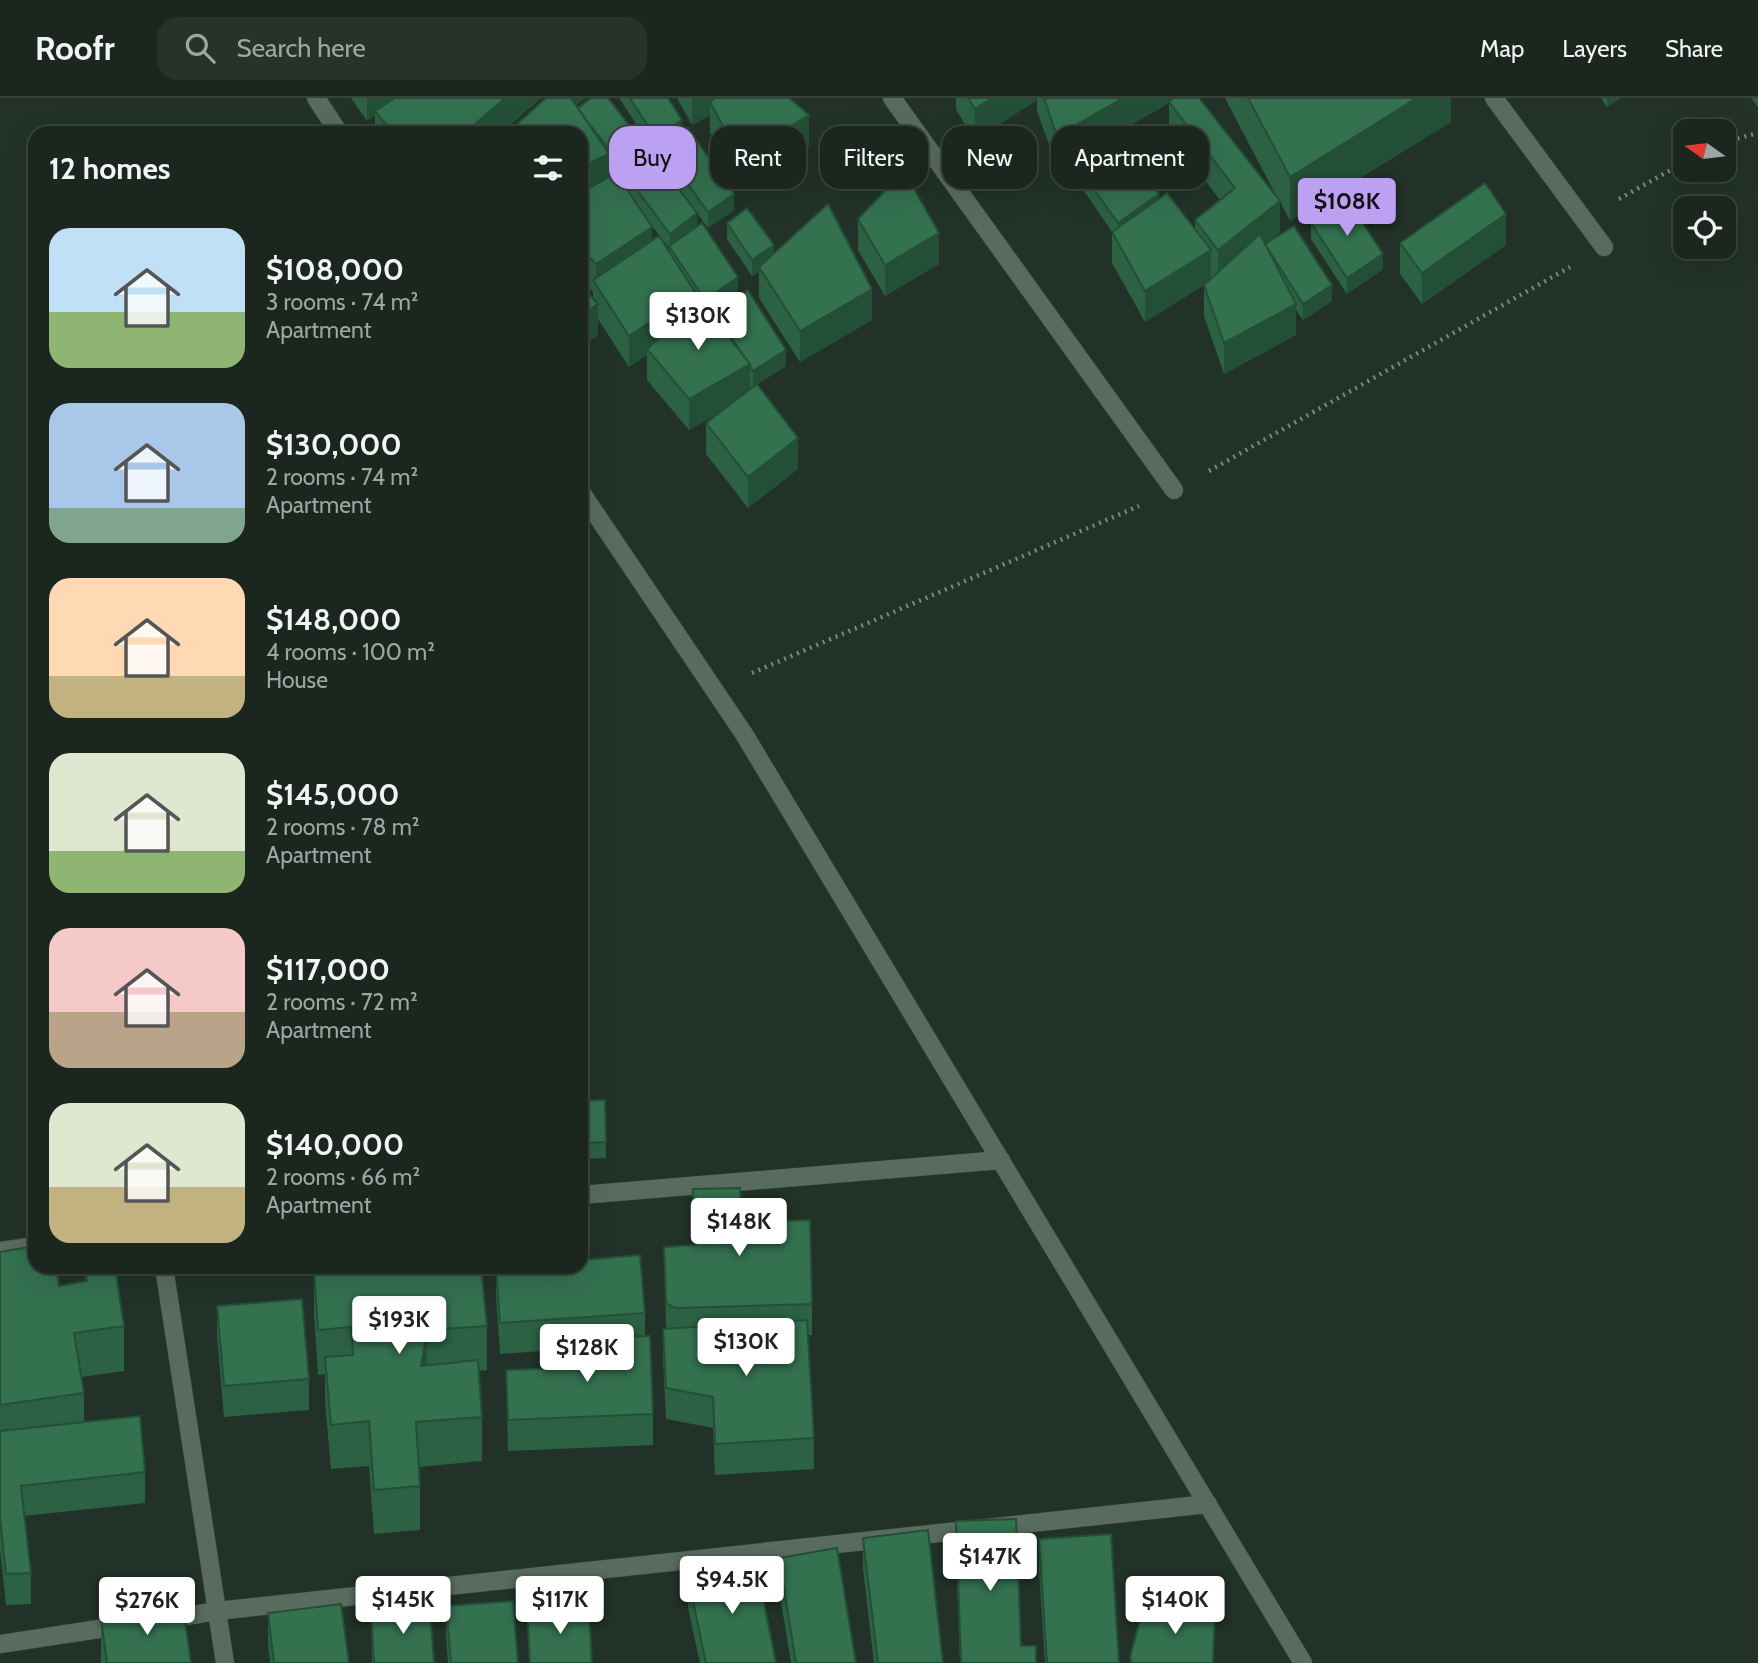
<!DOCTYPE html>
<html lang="en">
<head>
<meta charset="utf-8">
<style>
  body { margin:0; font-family:Cabin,sans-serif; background:#27322b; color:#f1f3f6; height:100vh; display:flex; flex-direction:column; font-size:26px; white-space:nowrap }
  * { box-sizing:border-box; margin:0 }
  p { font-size:23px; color:#9fa5a4 }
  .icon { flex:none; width:38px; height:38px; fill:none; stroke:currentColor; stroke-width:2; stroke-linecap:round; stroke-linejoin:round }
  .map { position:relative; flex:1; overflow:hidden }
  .details { position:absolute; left:28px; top:28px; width:560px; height:1148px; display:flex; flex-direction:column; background:#1a261e; border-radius:21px; box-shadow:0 7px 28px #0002,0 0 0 2px #38433c }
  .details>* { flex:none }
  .banner { position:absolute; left:609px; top:28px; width:665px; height:63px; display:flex; gap:14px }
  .needle { width:46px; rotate:284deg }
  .tools { position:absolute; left:1673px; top:21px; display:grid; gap:14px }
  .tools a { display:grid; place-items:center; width:63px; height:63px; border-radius:14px; background:#1a261e; box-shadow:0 7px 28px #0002,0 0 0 2px #38433c; font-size:35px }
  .price { position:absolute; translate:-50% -60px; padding:0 16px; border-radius:7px; background:#fff; color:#222; font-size:23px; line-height:46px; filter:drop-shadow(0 2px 4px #0008) }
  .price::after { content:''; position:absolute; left:50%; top:42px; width:21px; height:16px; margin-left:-10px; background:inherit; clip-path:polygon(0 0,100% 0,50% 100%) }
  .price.active { background:#bca0f2; color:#111 }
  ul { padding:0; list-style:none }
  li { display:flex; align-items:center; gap:21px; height:175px; padding:0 21px }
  li span { display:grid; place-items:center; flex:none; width:196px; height:140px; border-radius:21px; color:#555 }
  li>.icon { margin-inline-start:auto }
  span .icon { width:84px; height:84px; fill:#fffc; stroke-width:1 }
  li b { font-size:30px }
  h2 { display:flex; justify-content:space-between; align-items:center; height:84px; padding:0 21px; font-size:30px }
  .chip { padding:0 24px; border-radius:21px; background:#1a261e; box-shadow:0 7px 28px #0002,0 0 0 2px #38433c; font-size:24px; line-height:63px }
  .chip.active { background:#bca0f2; color:#111 }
  header { display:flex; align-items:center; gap:42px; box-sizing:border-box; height:98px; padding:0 35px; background:#1a261e; border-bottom:2px solid #38433c }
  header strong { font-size:33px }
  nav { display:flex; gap:38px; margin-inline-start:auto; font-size:24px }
  .search { width:490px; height:63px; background:#27322b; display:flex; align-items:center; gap:18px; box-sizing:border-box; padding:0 24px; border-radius:21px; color:#9fa5a4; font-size:26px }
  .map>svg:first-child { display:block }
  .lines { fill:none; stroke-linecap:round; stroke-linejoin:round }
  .minor-casing { stroke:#404e46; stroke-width:19 }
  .path { stroke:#7b887f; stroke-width:4.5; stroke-dasharray:2 5; stroke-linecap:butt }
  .minor { stroke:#596b5f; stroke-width:18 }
  .wall { fill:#2c6144; fill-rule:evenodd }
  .shaded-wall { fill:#244f37 }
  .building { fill:#33714f; stroke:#244f37; stroke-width:2 }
</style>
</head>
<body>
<header>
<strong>Roofr</strong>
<div class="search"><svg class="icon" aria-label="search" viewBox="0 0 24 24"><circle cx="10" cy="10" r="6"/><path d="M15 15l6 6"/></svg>Search here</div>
<nav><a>Map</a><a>Layers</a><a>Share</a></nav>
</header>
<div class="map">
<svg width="1758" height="1565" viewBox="0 0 1758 1565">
  <rect width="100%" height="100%" fill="#223228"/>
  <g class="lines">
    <!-- minor casing -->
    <g class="minor-casing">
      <path id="minor" d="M316,0L339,35
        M892,0L1174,392
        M1494,0L1604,149
        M581,394L744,636L1303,1565
        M581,1097L1001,1062
        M0,1153L35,1148
        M164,1169L225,1565
        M163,1522L217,1513L1208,1406
        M0,1546L125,1527"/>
    </g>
    <!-- path -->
    <path class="path" d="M1724,44L1758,35
      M1619,101L1685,64
      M1209,373L1570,169
      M752,575L1139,408"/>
    <!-- minor -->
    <use href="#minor" class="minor"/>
  </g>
  <!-- wall -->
  <path class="wall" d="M351,0H541L501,35H375V17L367,23Z
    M546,0H585L576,7L578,10L644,63L697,129L738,195L710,215L715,221V213L786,268L757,286L798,371L748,410L706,356V325L720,314L689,332L647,282V257L629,269L598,221V237L581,248V187L593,200V194L581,181V35ZM609,67L616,76L609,79ZM626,78V91L621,82ZM642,115L669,150V154L652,143Z
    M619,0H668L682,34L734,112L708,130L661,65V51L655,55Z
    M677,0H789L809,48L740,90L710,35V17L692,27Z
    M956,0H1199L1279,103L1225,0H1451V24L1290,123L1280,103V134L1265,146L1332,203L1303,222L1296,212V237L1224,276L1204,218V187L1145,224L1112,165V134L1082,90V74L1159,101L1195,131V122L1220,102L1169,35V5L1057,69L1037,13V2L975,42L956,12Z
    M1601,0H1620L1607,9Z
    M1751,0H1758V9Z
    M858,121L939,166L885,198L858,152Z
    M727,125L774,155L872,222L800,264L759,200V174L752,178L727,141Z
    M1311,125L1383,171L1347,196L1311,141Z
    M1400,145L1506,147L1422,206L1400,176Z
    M605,1002L606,1060L581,1061V1003Z
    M693,1091L742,1124L812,1206V1237H808L814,1340V1371L715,1377L713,1330L666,1321L663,1262V1231H666L664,1149L694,1148Z
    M0,1154L59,1188L85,1184V1169L124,1228V1273L81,1279L84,1295V1324L145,1374V1405L24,1418L31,1475V1506L6,1507L0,1451Z
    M496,1169L645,1215V1238L653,1316V1347L508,1353L506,1272L585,1269V1250L500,1256L496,1199Z
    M314,1173L487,1228V1272L479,1273L482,1319V1363L419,1369L420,1388V1432L374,1436L369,1368L331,1371L325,1304V1276L318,1277L314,1217Z
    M217,1208L309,1281V1312L224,1319L217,1239Z
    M956,1423L1021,1548L1036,1565H960L956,1454Z
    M863,1440L943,1565H874L863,1471Z
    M1039,1441L1119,1565H1045L1039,1472Z
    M779,1460L856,1565H791L779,1491Z
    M688,1479L776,1565H700L688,1510Z
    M446,1508L518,1565H448L446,1539Z
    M371,1513L434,1565H372Z
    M527,1513L592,1565H529Z
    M268,1515L349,1565H270L268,1546Z
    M101,1520L191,1565H101Z"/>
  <!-- shaded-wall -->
  <path class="shaded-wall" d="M367,0H402L375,13V17L367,23Z
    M505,0H541L501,35H465Z
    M568,0H585L568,14Z
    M692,0H739L710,4V17L692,27Z
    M992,0H1037V2L975,42V11Z
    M1123,0H1177L1057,69V38Z
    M1417,0H1451V24L1290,123V79Z
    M1607,0H1620L1607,9Z
    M809,17V48L740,90V59Z
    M682,22V38L655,55V39Z
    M644,47V63L621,82V66Z
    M609,56V87L581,100V69Z
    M734,96V112L708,130V114Z
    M1159,96V112L1118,141V125Z
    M1280,103V134L1218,183V152Z
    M697,115V131L670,150V136Z
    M1506,116V147L1422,206V175Z
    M652,129V160L596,187V166Z
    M939,135V166L885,198V167Z
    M774,147V163L759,169V174L752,178V162Z
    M1211,152V183L1145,224V193Z
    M1383,156V171L1347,196V180Z
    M738,179V195L705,218V202Z
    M1332,187V203L1303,222V206Z
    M872,191V222L800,264V233Z
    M695,194V225L647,251V257L629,269V238Z
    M598,206V237L581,248V217Z
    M1296,206V237L1224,276V245Z
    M786,252V268L753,289V273Z
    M750,266V297L689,332V301Z
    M798,340V371L748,410V379Z
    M427,1232V1277L421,1268Z
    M1215,1507L1214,1565H1213Z"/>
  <!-- building -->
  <path class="building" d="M395,0H505L465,35H393L375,13Z
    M546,0H571L609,56L581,69V35H507Z
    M591,0H608L644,47L621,66L587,23L578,10Z
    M630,0H668L682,22L655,39Z
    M715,0H789L809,17L740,59L710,4Z
    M968,0H992L975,11Z
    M1044,0H1123L1057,38Z
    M1173,0H1199L1280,103L1218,152L1195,122L1235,90L1169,4Z
    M1248,0H1417L1290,79Z
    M688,30L734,96L708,114L661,49Z
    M1125,46L1159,96L1118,125L1082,74Z
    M653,57L697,115L670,136L626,77Z
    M904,73L939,135L885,167L858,121Z
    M616,75L652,129L596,166L581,150V95Z
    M1485,85L1506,116L1422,175L1400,145Z
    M1167,95L1211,152L1145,193L1112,134Z
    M1347,101L1383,156L1347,180L1311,125Z
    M828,106L872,191L800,233L759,169Z
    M747,110L774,147L752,162L727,125Z
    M702,125L738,179L705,202L669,148Z
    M1294,128L1332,187L1303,206L1265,146Z
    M1260,136L1296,206L1224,245L1204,187Z
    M659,138L695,194L629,238L593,182Z
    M581,187L598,206L581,217Z
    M748,192L786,252L753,273L750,268V266L742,256L715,213Z
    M701,203L750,266L689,301L647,251Z
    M757,286L798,340L748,379L706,325Z
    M605,1002L606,1044L581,1045V1003Z
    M740,1090L742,1124L810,1122L812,1206L675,1210L666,1205L664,1149L695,1147L693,1091Z
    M35,1148V1169H56L59,1188L87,1183L86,1169H115L124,1228L74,1235L84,1295L0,1307V1154Z
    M640,1157L645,1215L500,1225L496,1169H581V1162Z
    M358,1169H481L487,1228L427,1232L421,1268L478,1262L482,1319L416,1324L420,1388L374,1392L369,1323L331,1327L325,1259L353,1257L351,1229L318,1232L314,1173Z
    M302,1201L309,1281L224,1288L217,1208Z
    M807,1222L814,1340L715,1346L713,1299L666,1290L663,1231Z
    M650,1238L653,1316L508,1322L506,1272L586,1269L585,1240Z
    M140,1318L145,1374L21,1388L31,1475L6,1476L0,1420V1333Z
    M1016,1421L1021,1548H1036V1565H961L956,1423Z
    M928,1432L943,1565H878L863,1440Z
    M1111,1436L1119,1565H1047L1039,1441Z
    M837,1450L856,1565H796L779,1460Z
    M756,1464L776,1565H706L688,1479Z
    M513,1503L518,1565H451L446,1508Z
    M341,1506L349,1565H274L268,1515Z
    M1215,1507L1213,1565H1131L1130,1559L1142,1514Z
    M183,1508L191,1565H107L101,1520Z
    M430,1509L434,1565H374L371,1513Z
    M589,1509L592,1565H530L527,1513Z"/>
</svg>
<div class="tools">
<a><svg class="needle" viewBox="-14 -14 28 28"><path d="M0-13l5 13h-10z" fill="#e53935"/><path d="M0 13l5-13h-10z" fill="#9fa5a4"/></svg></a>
<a><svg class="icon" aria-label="locate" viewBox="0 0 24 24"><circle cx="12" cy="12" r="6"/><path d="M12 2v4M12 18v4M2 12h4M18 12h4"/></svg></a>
</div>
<b class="price active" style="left:1347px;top:140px">$108K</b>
<b class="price" style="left:698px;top:254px">$130K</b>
<b class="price" style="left:739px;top:1160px">$148K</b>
<b class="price" style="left:399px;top:1258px">$193K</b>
<b class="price" style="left:746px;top:1280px">$130K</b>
<b class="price" style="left:587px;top:1286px">$128K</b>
<b class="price" style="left:990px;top:1495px">$147K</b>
<b class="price" style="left:732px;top:1518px">$94.5K</b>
<b class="price" style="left:403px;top:1538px">$145K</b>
<b class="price" style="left:560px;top:1538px">$117K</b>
<b class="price" style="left:1175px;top:1538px">$140K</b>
<b class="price" style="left:147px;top:1539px">$276K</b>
<div class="banner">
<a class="chip active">Buy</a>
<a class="chip">Rent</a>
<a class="chip">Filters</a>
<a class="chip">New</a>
<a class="chip">Apartment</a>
</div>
<section class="details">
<h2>12 homes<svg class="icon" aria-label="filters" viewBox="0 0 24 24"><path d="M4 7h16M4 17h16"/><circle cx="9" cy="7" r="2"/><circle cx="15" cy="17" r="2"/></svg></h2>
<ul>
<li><span style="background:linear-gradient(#bfe0f5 60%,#8fb573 0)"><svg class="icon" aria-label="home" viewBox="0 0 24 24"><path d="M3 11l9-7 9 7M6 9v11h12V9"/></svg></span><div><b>$108,000</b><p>3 rooms · 74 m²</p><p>Apartment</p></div></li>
<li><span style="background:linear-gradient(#a9c7e8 75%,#7fa58c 0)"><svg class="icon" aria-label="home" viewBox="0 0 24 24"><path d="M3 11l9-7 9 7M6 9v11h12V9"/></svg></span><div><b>$130,000</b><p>2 rooms · 74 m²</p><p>Apartment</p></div></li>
<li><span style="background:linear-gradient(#ffd9b3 70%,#c2b280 0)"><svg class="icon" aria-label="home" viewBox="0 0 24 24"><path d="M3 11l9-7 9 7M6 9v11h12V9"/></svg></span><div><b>$148,000</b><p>4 rooms · 100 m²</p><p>House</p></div></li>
<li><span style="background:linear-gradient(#dfe7d0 70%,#8fb573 0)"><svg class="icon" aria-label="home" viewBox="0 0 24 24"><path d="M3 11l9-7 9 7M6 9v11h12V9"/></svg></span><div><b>$145,000</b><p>2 rooms · 78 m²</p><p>Apartment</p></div></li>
<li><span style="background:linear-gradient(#f6c9c9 60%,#b9a48a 0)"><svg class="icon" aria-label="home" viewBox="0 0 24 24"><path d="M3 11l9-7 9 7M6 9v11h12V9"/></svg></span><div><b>$117,000</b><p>2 rooms · 72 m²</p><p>Apartment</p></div></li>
<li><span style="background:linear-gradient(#dfe7d0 60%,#c2b280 0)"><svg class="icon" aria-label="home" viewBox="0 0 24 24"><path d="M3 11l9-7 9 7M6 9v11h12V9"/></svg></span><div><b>$140,000</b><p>2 rooms · 66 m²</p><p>Apartment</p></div></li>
</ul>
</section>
</div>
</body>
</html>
